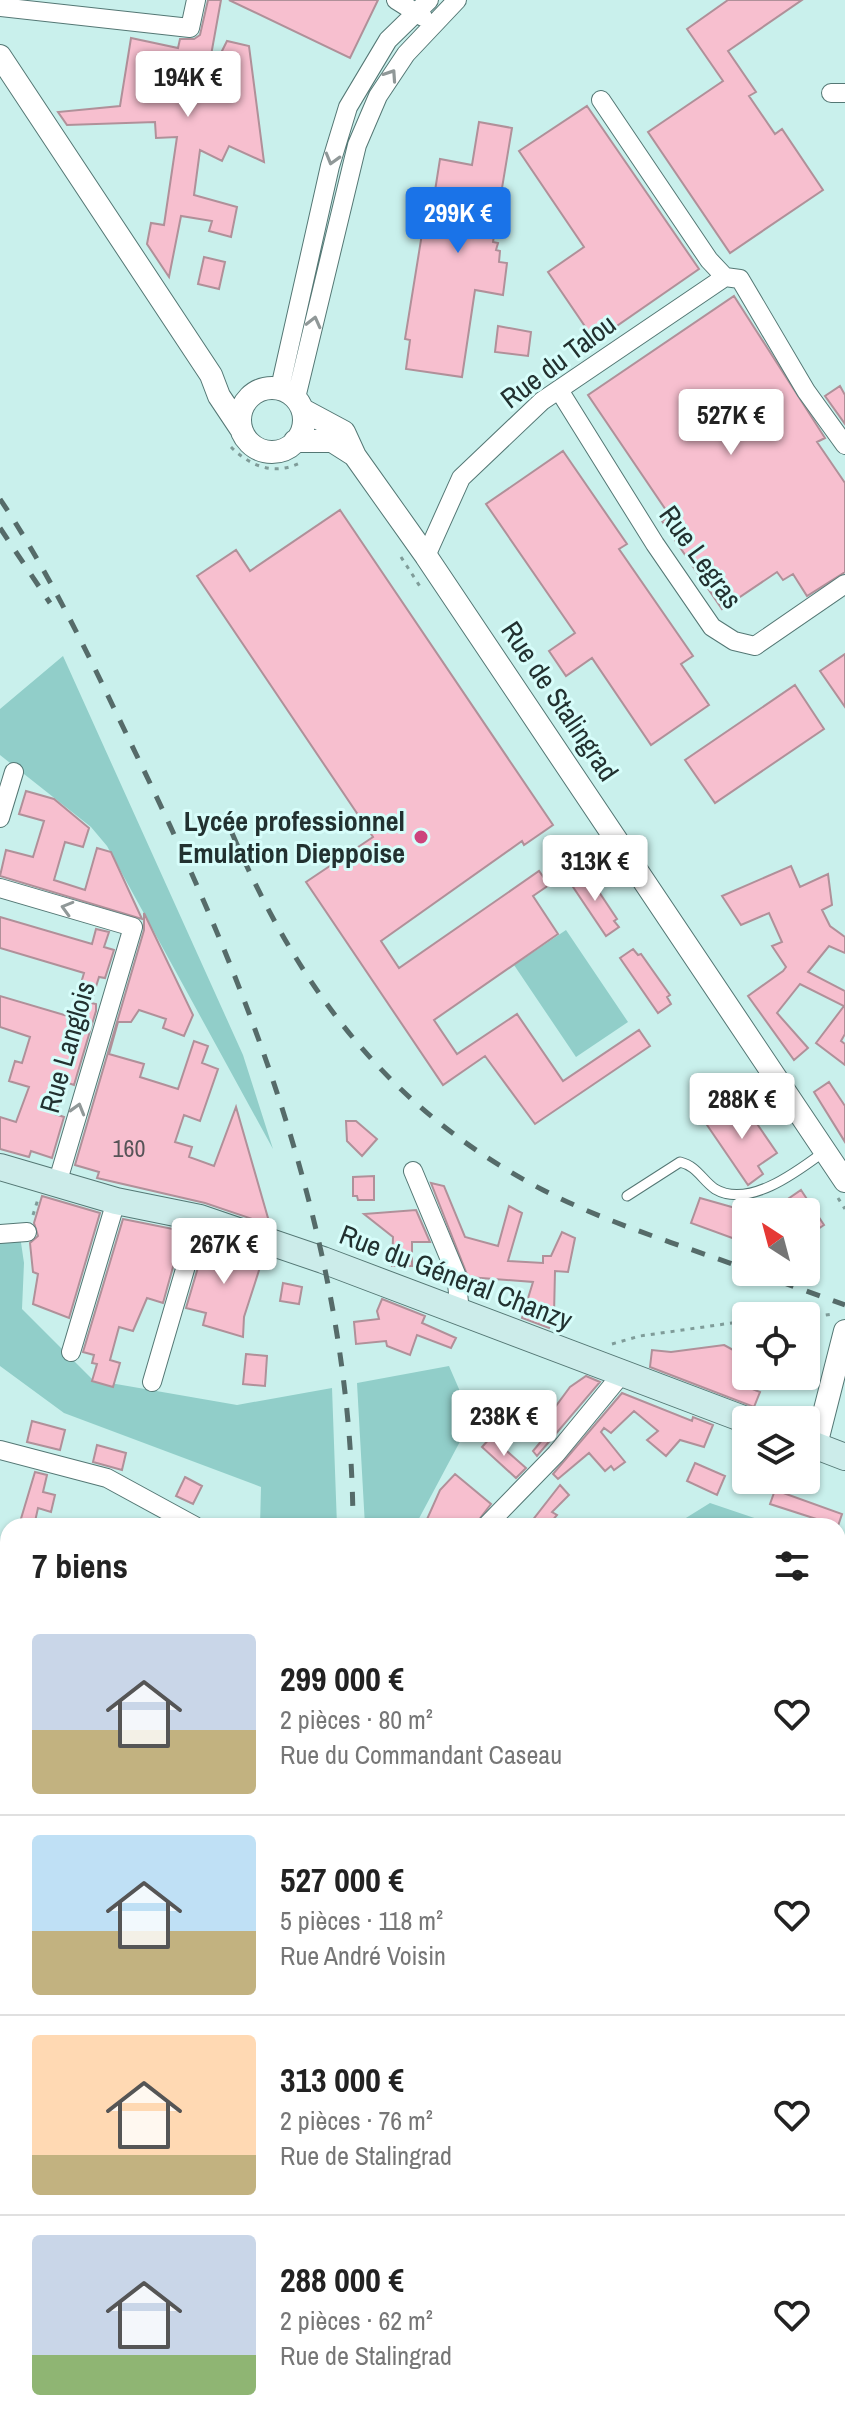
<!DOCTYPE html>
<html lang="fr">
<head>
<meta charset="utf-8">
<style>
  body { margin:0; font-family:"Archivo Narrow",sans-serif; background:#f2f2f2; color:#222; height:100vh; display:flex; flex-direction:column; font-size:30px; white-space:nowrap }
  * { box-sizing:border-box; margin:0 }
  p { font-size:26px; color:#767676 }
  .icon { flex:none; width:44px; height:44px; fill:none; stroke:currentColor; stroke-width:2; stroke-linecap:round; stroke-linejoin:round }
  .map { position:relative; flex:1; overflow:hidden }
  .details { position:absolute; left:0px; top:1518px; width:846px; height:914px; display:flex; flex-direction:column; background:#fff; border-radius:24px 24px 0 0; box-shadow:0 2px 6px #0004 }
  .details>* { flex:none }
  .needle { width:52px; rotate:324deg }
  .tools { position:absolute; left:732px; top:1198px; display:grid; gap:16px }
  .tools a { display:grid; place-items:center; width:88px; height:88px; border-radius:8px; background:#fff; box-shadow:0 2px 6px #0004; font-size:40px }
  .price { position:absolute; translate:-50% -68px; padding:0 18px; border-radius:8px; background:#fff; color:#222; font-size:26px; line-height:52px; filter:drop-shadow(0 2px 4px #0008) }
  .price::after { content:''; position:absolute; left:50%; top:48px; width:24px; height:18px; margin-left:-12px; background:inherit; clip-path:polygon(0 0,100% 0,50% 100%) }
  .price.active { background:#1a73e8; color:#fff }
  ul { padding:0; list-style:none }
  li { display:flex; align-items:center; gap:24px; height:200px; padding:0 32px }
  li+li { border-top:2px solid #e0e0e0 }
  li span { display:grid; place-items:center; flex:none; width:224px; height:160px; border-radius:8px; color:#555 }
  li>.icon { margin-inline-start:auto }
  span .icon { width:96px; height:96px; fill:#fffc; stroke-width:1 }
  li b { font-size:34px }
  h2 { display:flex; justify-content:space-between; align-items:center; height:96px; padding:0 32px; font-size:34px }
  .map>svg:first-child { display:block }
  .green { fill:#91cec9 }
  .building { fill:#f7bfcf; stroke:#b09099; stroke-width:2 }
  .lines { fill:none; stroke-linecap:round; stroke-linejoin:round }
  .service-casing { stroke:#547774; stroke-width:11 }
  .minor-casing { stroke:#547774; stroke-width:20 }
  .tertiary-casing { stroke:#547774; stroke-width:24 }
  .secondary-casing { stroke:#547774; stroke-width:28 }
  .primary-casing { stroke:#428f8a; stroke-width:30 }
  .path { stroke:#7f9c99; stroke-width:3; stroke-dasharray:4 6; stroke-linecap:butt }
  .service { stroke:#fff; stroke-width:9 }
  .minor { stroke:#fff; stroke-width:18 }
  .tertiary { stroke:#fff; stroke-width:22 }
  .secondary { stroke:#ccecea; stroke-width:26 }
  .primary { stroke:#98dad6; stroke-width:28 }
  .rail { stroke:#556b69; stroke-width:5; stroke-dasharray:14 14; stroke-linecap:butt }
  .oneway { stroke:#909898 }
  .poi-dot { fill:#cd437c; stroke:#d7fdfa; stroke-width:3 }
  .labels { text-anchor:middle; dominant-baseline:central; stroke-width:6; stroke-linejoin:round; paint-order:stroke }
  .number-label { font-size:24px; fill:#575458 }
  .street-label { font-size:28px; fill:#223130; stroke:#d7fdfa }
  .poi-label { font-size:28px; font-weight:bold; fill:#223130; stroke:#d7fdfa; text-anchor:end }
</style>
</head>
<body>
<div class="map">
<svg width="845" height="2431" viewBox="0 0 845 2431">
  <rect width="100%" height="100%" fill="#c9f0ec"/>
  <!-- green -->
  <path class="green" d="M63,656L243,1055L273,1149L107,846L91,827L0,755V709Z
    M566,930L628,1022L576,1057L514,965Z
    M19,1229L24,1263L22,1309L93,1380L237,1405L332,1388L337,1526H260L261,1487L64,1413L0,1366V1230Z
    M449,1366L472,1419L415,1526H365L357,1383Z
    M710,1503L778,1526H673Z
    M838,1546L845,1549V1765L838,1767Z
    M845,1849V1967L838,1969V1852Z
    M97,2424H249L245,2431H94Z
    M330,2424H478L474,2431H327Z"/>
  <!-- building -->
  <path class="building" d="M208,0H221L206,83L227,41L249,46L264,162L229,146L222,161L200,150L194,195L237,207L231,237L209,231L212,221L181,216L169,277L147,244L151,223L164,225L177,137L156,138L155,122L67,125L58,112L120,106L131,38L178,48L180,39H194L200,35Z
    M229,0H378L350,58Z
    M728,0H802L728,51L756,92L749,96L775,134L782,129L823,190L730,253L648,132L723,81L687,29Z
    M587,106L699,269L595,341L548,272L584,247L519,151Z
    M479,122L512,128L493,242L498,243L496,250L500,251L499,262L507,263L503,295L475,290L462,377L406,369L410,340L405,339L426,209L432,210L440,159L472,165Z
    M204,257L225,262L219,289L198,284Z
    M734,296L825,438L817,442L845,483V572L807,596L793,574L783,580L777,572L722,609L662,521L670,516L588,395Z
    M498,326L531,332L528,356L495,352Z
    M840,386L845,395V424L825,396Z
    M563,451L627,544L619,549L693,656L681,664L709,705L651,745L592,658L566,676L549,651L575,633L486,504Z
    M340,510L553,825L524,845L522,841L381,941L399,968L539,871L549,885L533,896L558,934L434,1020L457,1054L517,1014L563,1081L639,1030L650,1046L535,1124L485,1056L443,1085L306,882L373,837L197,576L236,550L250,571Z
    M845,654V707L820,671Z
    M795,685L824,729L715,803L685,760Z
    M26,791L54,799L89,828L83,847L65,842L54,880L85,890L97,848L111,852L142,919L0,876L6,850L33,857L44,821L19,814Z
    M791,866L800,887L828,874L832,905L822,910L830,926L845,937V953L829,946L808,972L845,991V1034L841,1041L845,1044V1065L816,1043L844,1006L800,984L777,1013L808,1048L794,1060L748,996L783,971L786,967L772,946L782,942L769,913L741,925L722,896Z
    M582,872L586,879L589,877L617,919L614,921L619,927L606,936L569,881Z
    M144,913L193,1015L184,1036L163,1028L166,1019L139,1010L131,1022H118L109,1054L144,1064L140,1077L178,1089L194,1041L208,1046L202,1063L218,1069L200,1121L184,1115L175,1142L192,1147L189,1157L214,1166L236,1107L270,1225L205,1203L97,1178L99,1172L75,1165L144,930Z
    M0,917L92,944L96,929L109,932L104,947L114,950L105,978L99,977L91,1003L96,1004V1011L74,1085L65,1082L55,1114L64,1117L52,1158L31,1151L29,1157L0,1149V1117L16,1122L29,1087L9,1081L15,1061L22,1063L30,1037L0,1027V996L71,1017L84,973L0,948Z
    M633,949L638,955L641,954L670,995L667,997L671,1004L658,1013L620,958Z
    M829,1082L845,1106V1142L814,1092Z
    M740,1099L777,1153L758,1166L763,1174L748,1185L707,1125Z
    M346,1121H356L377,1139L362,1156L347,1141Z
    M374,1176V1200H358L357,1196H353V1177Z
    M431,1183L444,1186L465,1237L498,1246L509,1206L522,1213L508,1261L543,1263V1256H551L562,1232L575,1238L568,1272L555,1271L554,1315L549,1328L522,1318L533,1282L468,1277Z
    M801,1190L824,1225L806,1237V1212H769Z
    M42,1196L100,1213L69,1318L33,1304L38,1274L33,1272L30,1243L38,1236L34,1223Z
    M700,1198L746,1211V1243L691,1223Z
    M416,1210L430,1242H412V1266H392L393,1237L364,1214Z
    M123,1219L183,1231L163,1303L147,1298L133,1331L119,1327L110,1360L120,1363L113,1387L92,1381L97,1364L92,1363L94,1355L83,1352Z
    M207,1237L248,1251L247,1256L262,1261L244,1317L243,1337L203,1325L206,1313L186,1308Z
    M283,1283L302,1287L299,1304L280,1301Z
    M382,1299L425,1316L422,1323L456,1338L451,1348L417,1335L410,1355L387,1346L386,1341L356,1344L354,1322L379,1319L377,1311Z
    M724,1345L737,1352L734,1364L746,1367L745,1386L760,1392L754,1407L650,1367L652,1350L671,1352Z
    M246,1354L267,1356L265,1386L243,1384Z
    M586,1376L600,1382L537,1456L533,1451L543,1439L536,1433L570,1387Z
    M622,1393L692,1421L693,1417L713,1425L704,1447L680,1440L666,1456L647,1440L658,1431L634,1411L611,1433L604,1428L601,1432L625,1462L614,1470L611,1466L605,1471L589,1453L558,1479L553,1474Z
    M32,1421L65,1430L60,1450L27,1442Z
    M491,1437L526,1468L516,1478L482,1447Z
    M97,1445L126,1453L122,1470L93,1462Z
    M695,1463L725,1476L717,1495L687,1481Z
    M35,1472L47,1475L43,1492L55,1495L51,1512L38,1508L34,1526L20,1522Z
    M455,1474L491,1504L474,1526H424L440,1490Z
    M185,1477L202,1486L193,1504L176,1496Z
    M560,1485L569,1495L552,1512L557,1515L548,1526H528Z
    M775,1490L842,1514L838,1526L770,1504Z"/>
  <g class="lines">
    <!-- service casing -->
    <g class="service-casing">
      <path id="service" d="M627,1196L680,1162C697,1166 702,1180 715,1189C749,1209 798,1171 825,1151
        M838,1991L845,1989
        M838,2387H845
        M616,2424L617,2431
        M497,2431L500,2424"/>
    </g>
    <!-- minor casing -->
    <g class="minor-casing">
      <path id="minor" d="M396,0L423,17
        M0,7L190,28L196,0
        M831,93H845
        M601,100L709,260L725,277L740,279L806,391L845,445
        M280,388L330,166L348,107L388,40L429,0
        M559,390L655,544L712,627L734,641L755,646L845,584
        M296,398L357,145L378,96L406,54L457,0
        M426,556L461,478L542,401L725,277
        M0,818L14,772
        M0,888L133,927L57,1184
        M413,1171L456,1274L460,1312
        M0,1234L27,1232
        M71,1352L116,1201
        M152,1382L200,1218
        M0,1450L107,1478L195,1526
        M486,1526L556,1454L621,1375
        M0,1724L8,1742
        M0,1981L8,1959
        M1,2431L8,2423"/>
    </g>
    <!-- tertiary casing -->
    <g class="tertiary-casing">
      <path id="tertiary" d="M0,56L211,375L219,396L241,429
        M240 420a32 32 0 1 1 64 0a32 32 0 1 1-64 0Z
        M303,410L344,432L355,456L426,556L845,1181
        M295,441H332L354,455
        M816,1445L845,1331"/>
    </g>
    <!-- secondary casing -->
    <g class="secondary-casing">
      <path id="secondary" d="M0,1167L116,1201L200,1218L323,1260L746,1420
        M806,1442L845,1457"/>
    </g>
    <!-- primary casing -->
    <g class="primary-casing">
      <path id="primary" d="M838,1818L845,1816
        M269,2431L272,2424
        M297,2431L300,2424"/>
    </g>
    <!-- path -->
    <path class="path" d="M231,447C251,467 275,476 302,462
      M401,557L421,588
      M838,1198L845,1209
      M33,1215L38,1199
      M806,1318L833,1314
      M612,1344L640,1336L746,1321
      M838,2290L845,2279
      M660,2424V2431
      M805,2424V2431
      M188,2431L189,2424"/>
    <!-- service -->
    <use href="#service" class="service"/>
    <!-- minor -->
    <use href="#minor" class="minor"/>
    <!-- tertiary -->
    <use href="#tertiary" class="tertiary"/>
    <!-- secondary -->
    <use href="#secondary" class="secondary"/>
    <!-- primary -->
    <use href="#primary" class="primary"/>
    <!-- rail -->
    <path class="rail" d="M0,499C54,580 94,667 136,754C254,997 352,1252 353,1526
      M0,528L50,603
      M232,833C299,989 389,1110 543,1190C607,1223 678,1244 746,1269
      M754,1272L845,1305"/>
  </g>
  <!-- one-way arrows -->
  <defs><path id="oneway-chevron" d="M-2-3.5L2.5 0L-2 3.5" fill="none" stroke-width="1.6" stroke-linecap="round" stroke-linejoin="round" transform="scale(2)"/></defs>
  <g class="oneway">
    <use href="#oneway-chevron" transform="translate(391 75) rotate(-56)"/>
    <use href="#oneway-chevron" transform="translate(332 159) rotate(106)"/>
    <use href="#oneway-chevron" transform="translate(314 322) rotate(-76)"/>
    <use href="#oneway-chevron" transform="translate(67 908) rotate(-164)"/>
    <use href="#oneway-chevron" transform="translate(78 1109) rotate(-74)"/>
  </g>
  <!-- markers -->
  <circle class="poi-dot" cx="421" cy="837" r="8"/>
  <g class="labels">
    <!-- number labels -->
    <g class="number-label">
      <text x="129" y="1148">160</text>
    </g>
    <!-- street labels -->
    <g class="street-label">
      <text transform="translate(558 361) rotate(-37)">Rue du Talou</text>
      <text transform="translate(701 557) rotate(54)">Rue Legras</text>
      <text transform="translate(560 701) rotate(56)">Rue de Stalingrad</text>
      <text transform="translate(67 1047) rotate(-74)">Rue Langlois</text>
      <text transform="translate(456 1277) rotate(21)">Rue du Géneral Chanzy</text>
    </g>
    <!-- poi labels -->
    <g class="poi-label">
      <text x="405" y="821">Lycée professionnel<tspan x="405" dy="32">Emulation Dieppoise</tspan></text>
    </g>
  </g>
</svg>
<div class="tools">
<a><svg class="needle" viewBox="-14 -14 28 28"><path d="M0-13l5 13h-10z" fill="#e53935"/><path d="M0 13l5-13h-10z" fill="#767676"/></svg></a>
<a><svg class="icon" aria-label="locate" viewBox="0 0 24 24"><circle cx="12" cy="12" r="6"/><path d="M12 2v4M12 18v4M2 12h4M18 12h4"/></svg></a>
<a><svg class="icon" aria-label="layers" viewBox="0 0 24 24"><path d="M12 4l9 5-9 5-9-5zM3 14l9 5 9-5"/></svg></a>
</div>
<b class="price" style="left:188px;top:119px">194K €</b>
<b class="price active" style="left:458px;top:255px">299K €</b>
<b class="price" style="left:731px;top:457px">527K €</b>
<b class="price" style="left:595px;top:903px">313K €</b>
<b class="price" style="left:742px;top:1141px">288K €</b>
<b class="price" style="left:224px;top:1286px">267K €</b>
<b class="price" style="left:504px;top:1458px">238K €</b>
<section class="details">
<h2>7 biens<svg class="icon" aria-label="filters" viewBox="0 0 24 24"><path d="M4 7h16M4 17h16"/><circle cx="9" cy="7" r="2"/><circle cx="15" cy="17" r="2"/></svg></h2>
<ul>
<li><span style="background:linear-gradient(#c9d6e8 60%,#c2b280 0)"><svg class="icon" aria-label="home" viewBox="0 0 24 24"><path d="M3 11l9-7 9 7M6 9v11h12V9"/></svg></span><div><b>299 000 €</b><p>2 pièces · 80 m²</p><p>Rue du Commandant Caseau</p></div><svg class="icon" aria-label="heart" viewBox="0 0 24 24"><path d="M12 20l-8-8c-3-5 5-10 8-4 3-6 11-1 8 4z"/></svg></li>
<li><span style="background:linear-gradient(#bfe0f5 60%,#c2b280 0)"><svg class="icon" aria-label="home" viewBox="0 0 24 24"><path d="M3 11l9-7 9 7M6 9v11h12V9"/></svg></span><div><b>527 000 €</b><p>5 pièces · 118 m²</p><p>Rue André Voisin</p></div><svg class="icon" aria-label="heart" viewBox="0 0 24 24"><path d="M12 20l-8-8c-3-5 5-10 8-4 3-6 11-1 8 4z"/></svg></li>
<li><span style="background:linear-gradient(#ffd9b3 75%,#c2b280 0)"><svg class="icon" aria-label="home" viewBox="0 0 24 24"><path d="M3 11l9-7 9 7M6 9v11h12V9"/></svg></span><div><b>313 000 €</b><p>2 pièces · 76 m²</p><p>Rue de Stalingrad</p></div><svg class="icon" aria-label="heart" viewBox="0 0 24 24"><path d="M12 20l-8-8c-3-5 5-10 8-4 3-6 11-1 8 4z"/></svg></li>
<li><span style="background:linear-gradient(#c9d6e8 75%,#8fb573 0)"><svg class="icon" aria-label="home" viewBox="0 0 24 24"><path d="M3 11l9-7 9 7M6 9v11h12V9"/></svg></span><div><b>288 000 €</b><p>2 pièces · 62 m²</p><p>Rue de Stalingrad</p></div><svg class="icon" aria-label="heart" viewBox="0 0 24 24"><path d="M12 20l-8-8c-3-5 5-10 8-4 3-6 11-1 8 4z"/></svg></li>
</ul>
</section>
</div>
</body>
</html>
